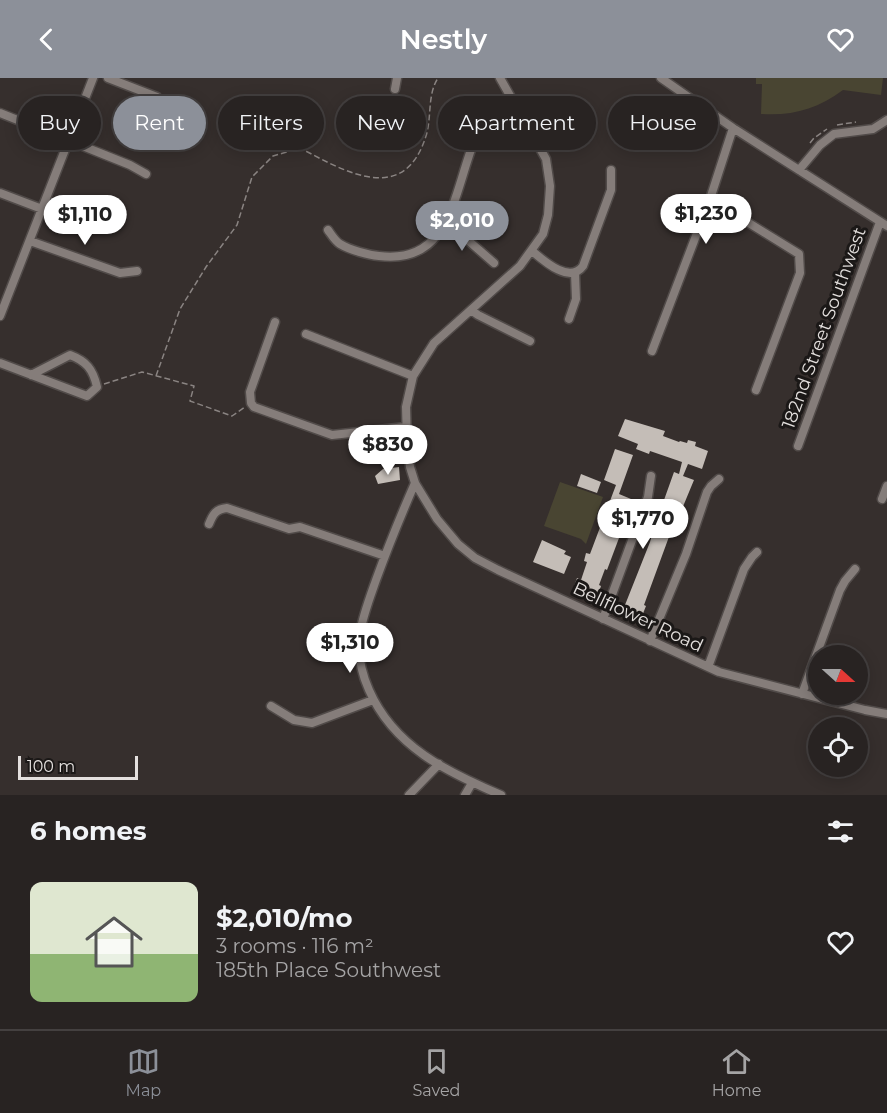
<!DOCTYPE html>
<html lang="en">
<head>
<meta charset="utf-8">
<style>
  body { margin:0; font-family:Montserrat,sans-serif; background:#342f2f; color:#f1f3f6; height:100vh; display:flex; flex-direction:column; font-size:22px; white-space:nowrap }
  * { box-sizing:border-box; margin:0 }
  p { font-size:20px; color:#a5a4a5 }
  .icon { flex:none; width:33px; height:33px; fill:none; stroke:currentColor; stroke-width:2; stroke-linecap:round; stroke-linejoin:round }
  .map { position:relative; height:717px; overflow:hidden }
  .panel { display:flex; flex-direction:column; background:#282322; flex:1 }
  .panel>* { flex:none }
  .guide { position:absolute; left:18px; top:18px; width:852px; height:54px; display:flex; gap:12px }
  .needle { width:39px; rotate:111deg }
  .buttons { position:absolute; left:808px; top:567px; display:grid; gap:12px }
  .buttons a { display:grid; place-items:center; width:60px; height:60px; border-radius:50%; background:#282322; box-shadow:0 3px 15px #0003,0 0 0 2px #444040; font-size:30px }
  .scale { position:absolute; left:18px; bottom:15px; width:120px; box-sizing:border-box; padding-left:6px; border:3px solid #e4e0de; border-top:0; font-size:16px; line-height:21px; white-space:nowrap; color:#e4e0de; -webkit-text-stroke:4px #1b1817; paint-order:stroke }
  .price { position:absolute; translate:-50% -51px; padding:0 14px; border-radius:21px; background:#fff; color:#222; font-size:20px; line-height:39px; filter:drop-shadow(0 2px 3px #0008) }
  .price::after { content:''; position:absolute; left:50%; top:36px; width:18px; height:14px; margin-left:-9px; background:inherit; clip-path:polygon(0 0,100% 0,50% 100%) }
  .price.active { background:#8c9099; color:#fff }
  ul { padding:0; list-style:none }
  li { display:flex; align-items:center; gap:18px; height:150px; padding:0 30px }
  li span { display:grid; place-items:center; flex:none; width:168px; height:120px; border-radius:12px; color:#555 }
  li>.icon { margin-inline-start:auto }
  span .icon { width:72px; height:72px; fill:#fffc; stroke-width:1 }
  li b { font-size:26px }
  h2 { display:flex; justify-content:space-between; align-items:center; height:72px; padding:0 30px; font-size:26px }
  .chip { padding:0 21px; border-radius:27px; background:#282322; box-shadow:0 3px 15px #0003,0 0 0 2px #444040; font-size:21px; line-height:54px }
  .chip.active { background:#8c9099; color:#fff }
  header { display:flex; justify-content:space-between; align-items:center; height:78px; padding:0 30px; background:#8c9099; color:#fff; font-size:27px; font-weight:600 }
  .tab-bar { display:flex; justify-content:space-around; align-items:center; height:84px; border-top:2px solid #444040; background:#282322; font-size:16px; color:#a5a4a5 }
  .tab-bar a { display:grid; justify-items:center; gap:3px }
  .tab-bar .active { color:#8c9099 }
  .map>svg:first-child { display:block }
  .green { fill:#494532 }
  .building { fill:#c4bdb7 }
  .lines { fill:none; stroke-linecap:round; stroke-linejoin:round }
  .minor-casing { stroke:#514b49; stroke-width:11 }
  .path { stroke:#8a8482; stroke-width:1.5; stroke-dasharray:6 3; stroke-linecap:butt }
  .minor { stroke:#857d7a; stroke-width:8 }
  .labels { text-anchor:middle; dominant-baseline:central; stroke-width:6; stroke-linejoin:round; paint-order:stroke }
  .street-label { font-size:18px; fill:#e4e0de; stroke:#1b1817 }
</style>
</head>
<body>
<header><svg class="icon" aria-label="back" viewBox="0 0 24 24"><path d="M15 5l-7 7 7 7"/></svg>Nestly<svg class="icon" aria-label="heart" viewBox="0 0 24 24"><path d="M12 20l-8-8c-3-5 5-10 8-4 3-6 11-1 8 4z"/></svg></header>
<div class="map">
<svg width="887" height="717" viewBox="0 0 887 717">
  <rect width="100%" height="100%" fill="#362f2d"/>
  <!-- green -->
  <path class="green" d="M756,0H883L881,17L843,12C817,31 793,38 761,36L762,6H756Z
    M560,404L603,419L586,466L581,461L544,448Z"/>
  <!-- building -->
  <path class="building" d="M625,341L665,353L663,358L679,364L680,363L687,365L688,362L696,364L695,368L708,373L702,391L688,386L683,398L694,402L677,443L675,449L678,450L675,458L670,456L644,527L646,528L642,538L623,532L650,464L654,450H652L662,421L664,422L674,394L679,396L682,384L650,373L649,376L636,371L638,366L618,358Z
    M615,371L633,377L619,416L631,421L629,427L631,428L607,492L605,491L599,507L601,508L598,517L574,508L577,500L581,502L587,484L584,483L586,475L590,476L616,407L604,402Z
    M399,389L400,402L378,406L375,398L383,391Z
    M581,396L601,404L597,415L577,408Z
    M542,462L566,473L564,476L571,479L564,496L533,484Z"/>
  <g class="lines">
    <!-- minor casing -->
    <g class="minor-casing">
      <path id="minor" d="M108,0L157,19L151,37
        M500,0L546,81L550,108L548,137L543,156L520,188L434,265L413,298L406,329L407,363L410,389L415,405L437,441L458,466L475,480L498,492L719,594L865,632L887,636
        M661,0L733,50L887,148
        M395,11L397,0
        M0,35L130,87L146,96
        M799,92L820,67L834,56L873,51L887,42
        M0,115L42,131
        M710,121L799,176L800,195L756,312
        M444,145L463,158L494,185
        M328,152C331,156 335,163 340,166C350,172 368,177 379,178C467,189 451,79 492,32C496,27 505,24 511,20
        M30,163L120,195L137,193
        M532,173C545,184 570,206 583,188L611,112V92
        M471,232L478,237L530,263
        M0,238L93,0
        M569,241L576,221L575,195
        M275,244L250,314L251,325L254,329L332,357L406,349
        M306,256L413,298
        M652,273L710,121L733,50
        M0,285L87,318L97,309C93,291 86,283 70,277L31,297
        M798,368L880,144
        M415,405C401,437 388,469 376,502C370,519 363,537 360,555C357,575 361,594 369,612C394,669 447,694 501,717
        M882,421L887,408
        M209,446C213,436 216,431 227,430L289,451L300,449L385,478
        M603,541L648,419L651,398
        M650,563L686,476L707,414L711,408L719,401
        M708,589L744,491L752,479L757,474
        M802,616L840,512L845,503L855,491
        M271,628L294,642L312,645L373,622
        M409,717L439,686
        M465,717L472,705"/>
    </g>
    <!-- path -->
    <path class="path" d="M837,47L856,44
      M810,65L814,60L827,51
      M156,298L180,231L206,189L237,147L252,99L273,78L300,70C344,93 404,129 426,58C432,39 427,17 438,0
      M104,306L142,294L194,308L190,323L232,338L245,329"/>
    <!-- minor -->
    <use href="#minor" class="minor"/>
  </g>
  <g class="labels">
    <!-- street labels -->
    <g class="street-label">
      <text transform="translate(824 250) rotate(-70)">182nd Street Southwest</text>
      <text transform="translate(638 539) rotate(25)">Bellflower Road</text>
    </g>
  </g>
</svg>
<div class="buttons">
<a><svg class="needle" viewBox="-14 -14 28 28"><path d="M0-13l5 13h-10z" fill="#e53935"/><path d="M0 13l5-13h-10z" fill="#a5a4a5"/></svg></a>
<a><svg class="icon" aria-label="locate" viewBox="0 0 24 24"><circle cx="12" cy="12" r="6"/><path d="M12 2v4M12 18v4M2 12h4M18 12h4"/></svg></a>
</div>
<div class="scale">100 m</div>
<b class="price" style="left:706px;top:167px">$1,230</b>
<b class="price" style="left:85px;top:168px">$1,110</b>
<b class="price active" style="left:462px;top:174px">$2,010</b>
<b class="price" style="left:388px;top:398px">$830</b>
<b class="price" style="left:643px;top:472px">$1,770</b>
<b class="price" style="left:350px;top:596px">$1,310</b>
<div class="guide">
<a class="chip">Buy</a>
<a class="chip active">Rent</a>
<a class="chip">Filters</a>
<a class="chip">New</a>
<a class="chip">Apartment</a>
<a class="chip">House</a>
</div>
</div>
<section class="panel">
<h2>6 homes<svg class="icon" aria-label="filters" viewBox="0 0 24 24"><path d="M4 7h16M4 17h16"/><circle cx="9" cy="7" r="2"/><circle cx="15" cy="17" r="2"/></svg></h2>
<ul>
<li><span style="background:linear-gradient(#dfe7d0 60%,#8fb573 0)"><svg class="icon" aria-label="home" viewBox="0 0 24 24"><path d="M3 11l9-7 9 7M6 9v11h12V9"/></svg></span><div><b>$2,010/mo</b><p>3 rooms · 116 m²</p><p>185th Place Southwest</p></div><svg class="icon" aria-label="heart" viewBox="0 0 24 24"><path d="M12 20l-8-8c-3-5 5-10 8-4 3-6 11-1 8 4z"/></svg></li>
</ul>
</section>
<nav class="tab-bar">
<a class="active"><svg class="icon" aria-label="map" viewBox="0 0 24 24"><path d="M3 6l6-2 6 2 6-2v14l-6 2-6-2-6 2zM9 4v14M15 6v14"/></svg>Map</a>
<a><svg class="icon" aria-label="saved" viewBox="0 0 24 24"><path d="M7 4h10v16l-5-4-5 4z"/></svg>Saved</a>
<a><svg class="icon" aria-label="home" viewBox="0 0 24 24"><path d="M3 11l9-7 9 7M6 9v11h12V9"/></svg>Home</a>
</nav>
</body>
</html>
